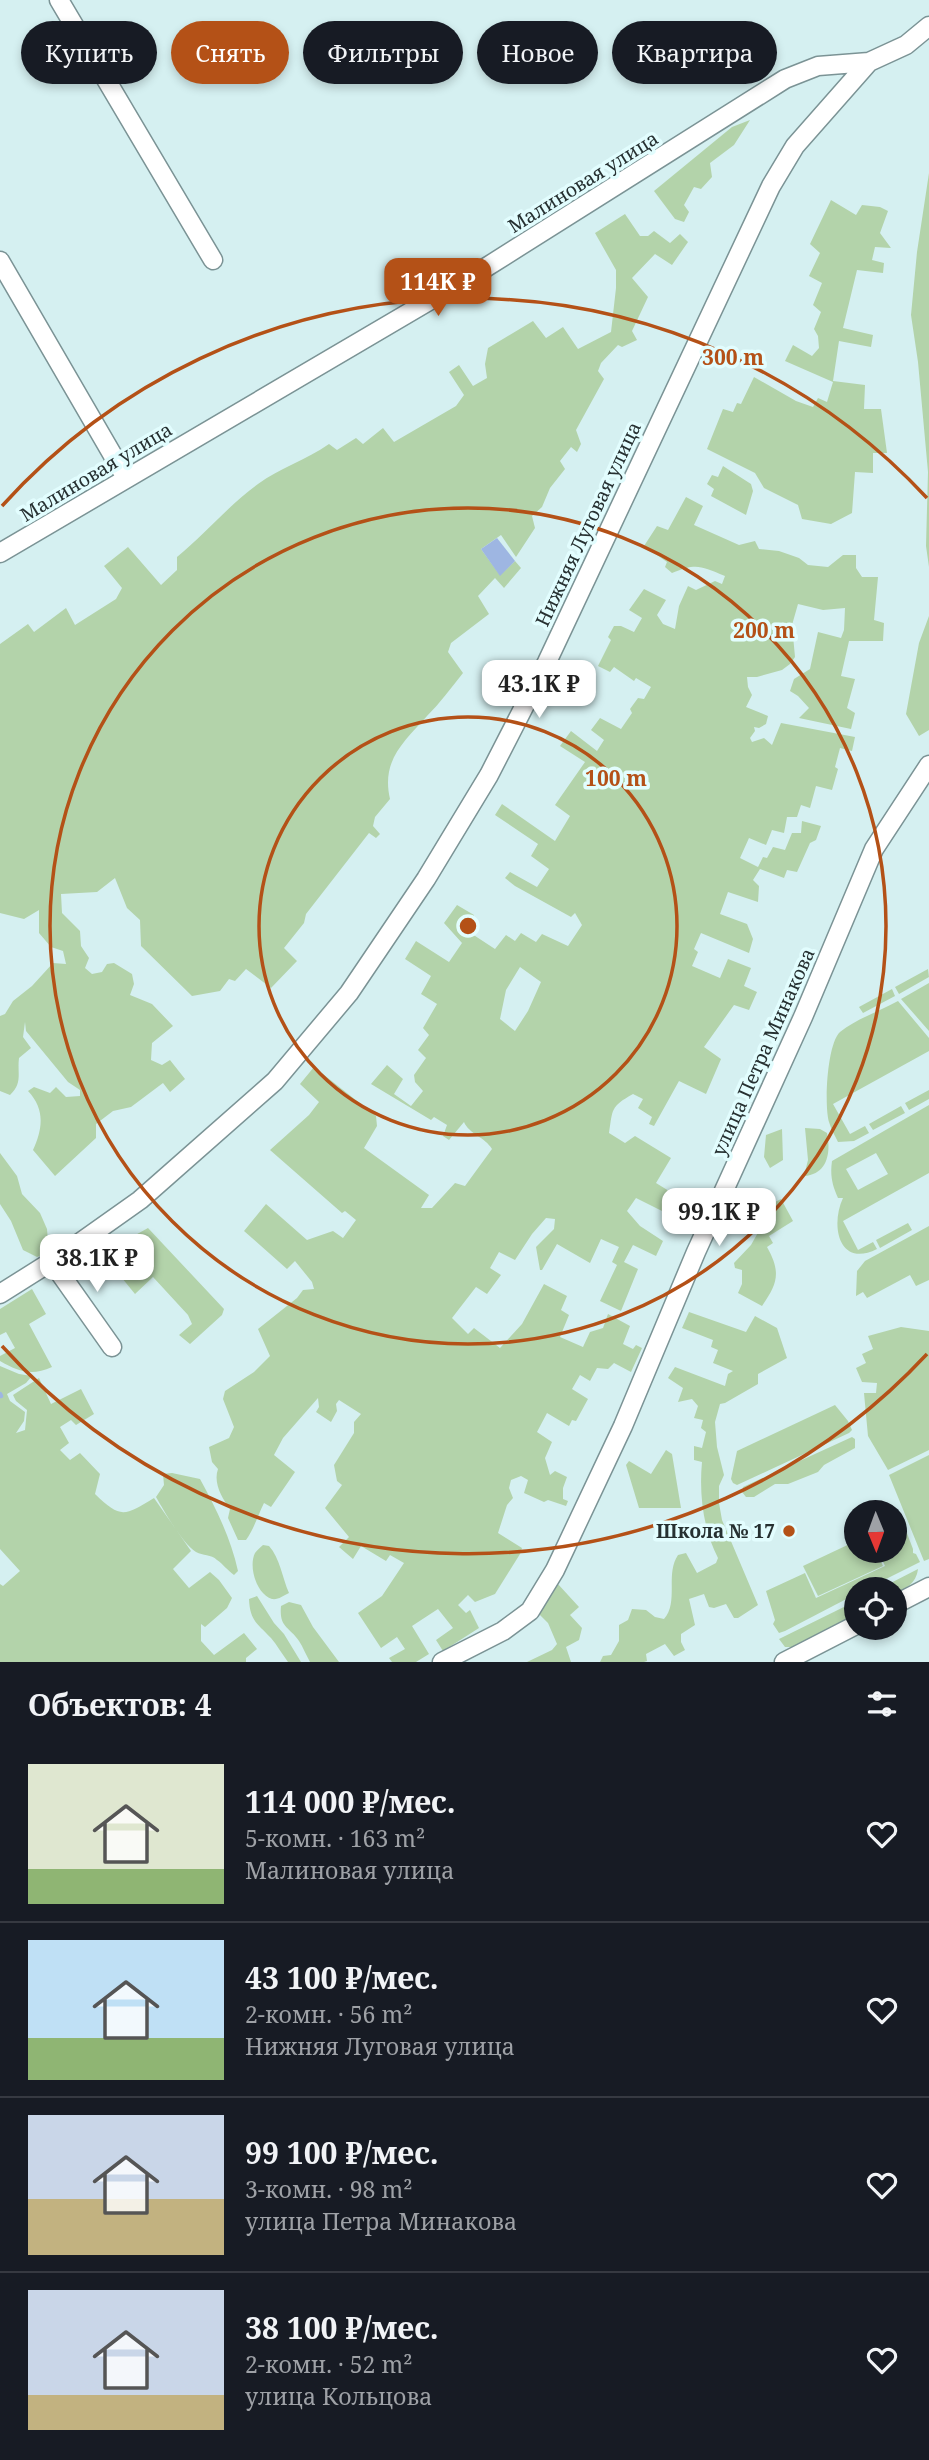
<!DOCTYPE html>
<html lang="ru">
<head>
<meta charset="utf-8">
<style>
  body { margin:0; font-family:"Noto Serif",serif; background:#20242c; color:#f1f3f6; height:100vh; display:flex; flex-direction:column; font-size:26px; white-space:nowrap }
  * { box-sizing:border-box; margin:0 }
  p { font-size:23px; color:#9ea1a6 }
  .icon { flex:none; width:38px; height:38px; fill:none; stroke:currentColor; stroke-width:2; stroke-linecap:round; stroke-linejoin:round }
  .map { position:relative; height:1662px; overflow:hidden }
  .drawer { display:flex; flex-direction:column; background:#171b24; flex:1 }
  .drawer>* { flex:none }
  .hud { position:absolute; left:21px; top:21px; width:887px; height:63px; display:flex; gap:14px }
  .needle { width:46px; rotate:179deg }
  .buttons { position:absolute; left:844px; top:1500px; display:grid; gap:14px }
  .buttons a { display:grid; place-items:center; width:63px; height:63px; border-radius:50%; background:#171b24; box-shadow:0 4px 10px #0003; font-size:35px }
  .price { position:absolute; translate:-50% -60px; padding:0 16px; border-radius:14px; background:#fff; color:#222; font-size:23px; line-height:46px; filter:drop-shadow(0 2px 4px #0008) }
  .price::after { content:''; position:absolute; left:50%; top:42px; width:21px; height:16px; margin-left:-10px; background:inherit; clip-path:polygon(0 0,100% 0,50% 100%) }
  .price.active { background:#b45117; color:#fff }
  ul { padding:0; list-style:none }
  li { display:flex; align-items:center; gap:21px; height:175px; padding:0 28px }
  li+li { border-top:2px solid #363941 }
  li span { display:grid; place-items:center; flex:none; width:196px; height:140px; border-radius:0px; color:#555 }
  li>.icon { margin-inline-start:auto }
  span .icon { width:84px; height:84px; fill:#fffc; stroke-width:1 }
  li b { font-size:30px }
  h2 { display:flex; justify-content:space-between; align-items:center; height:84px; padding:0 28px; font-size:30px }
  .tag { padding:0 24px; border-radius:32px; background:#171b24; box-shadow:0 4px 10px #0003; font-size:24px; line-height:63px }
  .tag.active { background:#b45117; color:#fff }
  .map>svg:first-child { display:block }
  .green { fill:#b3d3aa; fill-rule:evenodd }
  .water { fill:#9eb6e2 }
  .lines { fill:none; stroke-linecap:round; stroke-linejoin:round }
  .stream { stroke:#9eb6e2; stroke-width:4.5 }
  .minor-casing { stroke:#7b9395; stroke-width:21 }
  .minor { stroke:#fff; stroke-width:18 }
  .ring { fill:none; stroke:#b45117; stroke-width:3.5 }
  .poi-dot { fill:#b45117; stroke:#e2fdfe; stroke-width:2.5 }
  .labels { text-anchor:middle; dominant-baseline:central; stroke-width:7; stroke-linejoin:round; paint-order:stroke }
  .street-label { font-size:19px; fill:#263031; stroke:#e2fdfe }
  .poi-label { font-size:19px; font-weight:bold; fill:#263031; stroke:#e2fdfe; text-anchor:end }
  .centre { fill:#b45117; stroke:#e2fdfe; stroke-width:3.5 }
  .ring-label { font-size:21px; text-anchor:middle; font-weight:bold; fill:#b45117; stroke:#e2fdfe; stroke-width:7; stroke-linejoin:round; paint-order:stroke }
</style>
</head>
<body>
<div class="map">
<svg width="929" height="1662" viewBox="0 0 929 1662">
  <rect width="100%" height="100%" fill="#d5f0f1"/>
  <!-- green -->
  <path class="green" d="M750,120L734,145L710,163L712,177L701,189L694,187L684,205L689,212L684,222L675,219L654,191L732,127Z
    M929,173V567L926,546L928,472L918,362L911,315L917,252Z
    M831,200L856,215L862,205L880,207L888,211L880,233L891,248L875,247L872,260L884,263L883,273L857,270L843,328L873,335L871,347L839,341L833,381L865,385L864,409H881L887,453H873V473L855,472L852,513L831,524L802,519L798,505L764,488L755,473L707,449L723,409L733,412L737,403L741,404L754,377L796,401L813,407L818,398L827,402L833,382L785,361L793,345L812,356L819,348L818,336L814,329L821,312L813,305L822,283L809,276L820,253L810,244Z
    M625,214L640,236H648L654,231L670,243L680,234L688,242L672,265L655,254L632,278L648,297L632,331L637,340L622,347L618,345L601,363L598,371L604,379L576,430L581,444L577,452L571,447L560,461L565,469L550,488L542,507L532,516L535,528L516,557L501,535L481,549L500,575L515,561L521,568L504,588L495,578L478,596L489,614L451,643L448,652L463,673C451,688 440,703 427,716C404,742 381,760 390,799L375,817L373,826L380,834L376,838L369,833L306,914L304,923L284,948L297,961L271,988L246,969L235,981L229,979L220,991L192,996L141,946L140,920L127,908L115,878L97,892L61,894L62,913L80,931L81,946L89,958L85,968L92,974L102,972L107,964L114,963L132,974L134,984L130,995L152,1004L173,1026L152,1043L151,1060L162,1065L170,1060L185,1079L170,1092L163,1083L131,1107L113,1111L96,1124V1138L55,1176L33,1150C43,1128 45,1109 28,1091L34,1087L50,1093L56,1087L66,1097L80,1096V1090L68,1082L26,1031L25,1022L23,1037L31,1048L19,1058C17,1073 23,1083 10,1095L0,1091V1016L5,1014L13,1001L32,986L53,963L66,964L63,951L51,947L39,933V910L24,919L0,913V644L28,624L34,632L66,608L75,625L116,599L122,588L104,566L128,547L161,585L177,570V557C205,534 229,505 258,484C280,468 306,460 329,444L337,450L356,438L363,444L383,428L394,442L456,406L464,395L449,372L459,365L473,386L487,378L485,364L488,348L533,321L546,338L563,327L578,349L611,332L616,288V270L595,233Z
    M723,466L751,484L753,491L746,515L711,496L714,489L707,484L712,475L718,477Z
    M686,497L703,506L694,525L739,545L755,541L759,549L779,551L799,558L808,565L828,567L843,555H856V568L862,577H878L874,620L884,623L883,641H849L841,676L855,679L847,708L855,713L851,729L799,718L809,708L798,696L790,691L794,679L810,669L818,632L841,638L844,630L845,608L823,610L798,604L792,625L795,657L790,664L782,670L757,677H747L748,687L752,695L746,707L768,716L766,724L759,728L754,727L755,731L750,738L752,742L764,738L772,745L781,723L855,737L852,751L840,748L835,767L838,769L832,790L816,786L810,808L801,805L797,817H787L784,833L772,830L766,845L749,838L740,858L758,867L763,857L767,858L773,847L785,850L792,833H801L802,821L821,826L816,840L810,843L797,872L787,870L784,878L760,869L753,880L759,886L758,902L728,892L720,914L747,924L753,939L749,953L701,933L694,949L698,952L692,966L720,978L728,959L751,968L744,986L757,992L749,1010L734,1005L704,1047L721,1059L706,1094L679,1081L654,1126L649,1124L652,1117L638,1108L643,1099L633,1094C610,1107 613,1109 609,1133L625,1143L635,1136L671,1158L656,1183L669,1191L662,1211L636,1198L627,1211L640,1226L663,1241L656,1256L633,1245L624,1262L638,1269L621,1311L600,1301L617,1265L612,1262L619,1247L601,1239L590,1263L557,1244L542,1270H540L536,1247L554,1229L555,1219L546,1218L532,1234L515,1260L499,1252L490,1268L501,1275L487,1294L476,1287L452,1318L468,1334L474,1328L500,1348L522,1324L544,1284L567,1296L561,1310L569,1315L560,1337L583,1347L590,1332L603,1328L608,1314L630,1326L623,1344L633,1349L636,1345L642,1348L631,1372L614,1363L608,1369L597,1368L590,1381L580,1375L572,1389L588,1399L576,1421L572,1420L569,1426L547,1413L537,1432L552,1442L545,1458L550,1475L555,1471L567,1477L563,1488V1499L568,1501L566,1506L548,1500L544,1502L524,1493L528,1480L521,1476L511,1480L509,1488L513,1498L507,1505L498,1533L522,1548L520,1554L495,1594L475,1602L468,1595L458,1605L466,1613L470,1610L479,1628L443,1651L436,1640L453,1628L438,1609L412,1626L429,1654L416,1662H392L389,1658L405,1649L397,1637L381,1648L358,1613L382,1596L404,1563L390,1555L386,1561L361,1546L353,1559L339,1547L349,1537L325,1508L342,1485L337,1481L334,1465L354,1433V1422L361,1414L339,1400L336,1404L337,1411L331,1422L316,1412L319,1407L318,1398L283,1438L275,1453L274,1455L295,1472L271,1507L264,1503C258,1515 254,1529 246,1540H238L228,1518L230,1509C222,1498 213,1483 218,1469L212,1462L209,1447L229,1438L234,1427L223,1399L225,1391L254,1372L270,1356L258,1329L297,1298L303,1290L314,1289L312,1282L295,1261L287,1269L244,1231L266,1204L307,1240L333,1231L343,1238L356,1220L345,1211L342,1213L270,1150L309,1115L319,1102L300,1084L314,1067L376,1116L377,1126L364,1148L429,1195L421,1208H432L455,1183L465,1186L492,1149C485,1137 469,1134 464,1122L449,1140L443,1136L447,1125L434,1117L431,1120L371,1084L387,1065L403,1079L394,1094L411,1106L423,1091L415,1082L414,1075L426,1058L418,1050L429,1035L423,1028L437,1004L421,994L431,976L405,959L416,941L449,962L462,943L444,923L457,905L474,915L466,930L495,949L506,935L515,941L521,933L536,942L542,934L568,946L582,925L575,913L571,917L515,886L505,878L510,872L537,887L549,869L531,856L538,844L495,815L502,804L555,841L570,816L555,805L585,762L560,746L571,731L597,751L604,740L591,730L600,718L621,729L632,713L630,709L638,698L644,699L651,687L636,678L634,681L614,667L610,672L598,666L611,640L608,637L614,626H621L634,632L642,618L629,610L644,589L666,600L657,615L663,624L675,629L679,606L688,586L696,590L715,581L722,584L725,576C700,566 697,563 672,573L665,567L667,562L644,546L657,526L668,530ZM520,967L541,982L528,1011L515,1031L500,1019L506,990Z
    M929,616V730L919,736L906,714L919,643Z
    M928,969L929,977L899,994L895,987Z
    M929,983V1031L901,999Z
    M892,989L895,996L863,1013L859,1007Z
    M898,1001L929,1038V1051L833,1104L850,1134L865,1126L869,1133L854,1141L838,1142C835,1136 831,1129 829,1122C824,1105 827,1044 840,1032C856,1019 880,1011 898,1001Z
    M929,1090V1099L909,1110L905,1103Z
    M929,1105V1173L843,1221L858,1250L873,1242L877,1249C839,1268 830,1226 843,1198H838C832,1185 830,1175 832,1161ZM876,1153L888,1174L858,1190L846,1169Z
    M901,1106L905,1113L873,1130L869,1124Z
    M805,1128L820,1129L827,1133C831,1152 828,1174 804,1176L808,1160Z
    M782,1129L783,1160L770,1168L764,1157L766,1135Z
    M0,1153L17,1176L22,1194L40,1213L47,1229L49,1252L37,1257L23,1250L11,1221L0,1204Z
    M771,1199L773,1203L781,1199L793,1221L769,1236L773,1243L767,1247C781,1272 778,1283 762,1306L738,1293L742,1284V1270L735,1268L734,1263L751,1245L769,1213L762,1207L764,1203Z
    M908,1223L912,1230L880,1248L876,1240Z
    M929,1226V1280L916,1286L910,1275L867,1298L863,1292L856,1296L857,1271L865,1261Z
    M148,1228L224,1309L222,1315L190,1344L179,1335L192,1324L188,1315L153,1277L135,1294L104,1256L121,1243Z
    M32,1289L46,1314L29,1324L52,1367C32,1376 19,1372 0,1361V1356L15,1348L6,1332L0,1335V1309Z
    M689,1312L746,1332L755,1316L777,1328L787,1358L758,1374V1384L725,1403L720,1404L715,1422L717,1447L724,1475L719,1486V1503L722,1520L758,1605L738,1618H734L726,1604L714,1608L709,1607L704,1594L689,1599L695,1625L681,1634V1642L685,1650L674,1656L665,1644L646,1654L647,1661L644,1662H600L603,1656L611,1655L619,1641V1625L628,1620L632,1609L646,1610L655,1617L664,1619C679,1602 665,1574 678,1555L686,1553L697,1573L716,1563L718,1558C703,1529 699,1494 702,1462L694,1460V1446L702,1448L706,1432L701,1428L703,1420L694,1418L698,1406L692,1399L678,1402L683,1388L668,1378L675,1367L725,1386L728,1374L733,1371L713,1363L718,1350L711,1347L713,1340L682,1328Z
    M901,1327L929,1331V1450L888,1470L868,1436L864,1393H876L877,1383L862,1382L856,1368L866,1363L862,1354L873,1349L868,1336Z
    M0,1366L19,1374L32,1376L26,1383L7,1394L10,1401L25,1412L24,1421L16,1433L25,1430L27,1410L16,1401L13,1395L39,1378L51,1404L81,1389L94,1414L76,1425L71,1420L60,1427L69,1443L60,1450L70,1460L80,1453L100,1474L95,1494C121,1519 124,1516 154,1498L191,1551L173,1569L189,1588L210,1572L219,1580L232,1598L227,1608L205,1627L201,1624V1641L214,1655L244,1633L257,1649L246,1658V1662H0V1584L3,1586L20,1571L0,1549Z
    M835,1405L848,1421L852,1430L849,1433L737,1485L733,1483L731,1479L737,1451Z
    M852,1437L855,1439V1448L824,1465L818,1472L788,1484H775L754,1497H746L742,1492L743,1487Z
    M666,1450L672,1454L681,1508H639L626,1465L629,1461L651,1474Z
    M929,1455V1559L924,1561L889,1475Z
    M172,1473L200,1479C216,1508 231,1539 238,1571L234,1575C227,1570 223,1564 217,1560C211,1554 203,1556 196,1552C183,1544 164,1511 156,1497L164,1485L163,1474Z
    M903,1523L913,1549V1553L916,1554L920,1562L866,1589H856V1594L785,1631L779,1633L773,1624L775,1620L766,1591L805,1573L816,1598L885,1566L878,1551L894,1550V1527Z
    M856,1541V1550L876,1551L883,1566L818,1596L803,1566Z
    M263,1545L269,1546C280,1558 282,1577 289,1593C283,1596 278,1600 272,1599C257,1595 248,1567 255,1553C257,1550 260,1548 263,1545Z
    M918,1569C916,1584 906,1588 894,1594V1589H879Z
    M557,1583L579,1607L570,1615L582,1628L579,1640L566,1647L571,1662H527L552,1650L557,1644L548,1623L539,1614Z
    M257,1596L274,1623L284,1634L301,1662H288C282,1654 277,1645 271,1638C257,1623 250,1621 249,1599Z
    M856,1601V1614L794,1647H785L779,1639Z
    M289,1602L301,1605L313,1627L339,1662H310C306,1655 303,1647 299,1641C289,1626 279,1628 281,1606Z"/>
  <!-- water -->
  <path class="water" d="M497,538L515,561L500,576L481,549Z"/>
  <g class="lines">
    <!-- stream -->
    <path class="stream" d="M0,1394L1,1396"/>
    <!-- minor casing -->
    <g class="minor-casing">
      <path id="minor" d="M59,0L213,260
        M0,261L126,478
        M0,553L485,268L785,79L818,66L869,62
        M52,1262L112,1347
        M0,1294L68,1251L140,1200L275,1081L349,993L426,879L489,775L547,662L771,186L795,146L869,62L906,45L929,26
        M894,1605L929,1587
        M442,1662L503,1631L530,1611L555,1570L623,1426L696,1252L803,1017L874,849L929,765
        M784,1662L856,1625"/>
    </g>
    <!-- minor -->
    <use href="#minor" class="minor"/>
  </g>
  <!-- distance rings -->
  <g class="ring">
    <circle cx="468" cy="926" r="209"/>
    <circle cx="468" cy="926" r="418"/>
    <path d="M927 1354A627 627 0 0 1 2 1346M2 506A627 627 0 0 1 927 498"/>
  </g>
  <!-- markers -->
  <circle class="poi-dot" cx="789" cy="1531" r="7"/>
  <g class="labels">
    <!-- street labels -->
    <g class="street-label">
      <text transform="translate(583 182) rotate(-32)">Малиновая улица</text>
      <text transform="translate(96 472) rotate(-31)">Малиновая улица</text>
      <text transform="translate(588 524) rotate(-65)">Нижняя Луговая улица</text>
      <text transform="translate(763 1052) rotate(-66)">улица Петра Минакова</text>
    </g>
    <!-- poi labels -->
    <g class="poi-label">
      <text x="775" y="1531">Школа № 17</text>
    </g>
  </g>
  <circle cx="468" cy="926" r="10" class="centre"/>
  <g class="ring-label">
    <text x="733" y="365">300 m</text>
    <text x="764" y="638">200 m</text>
    <text x="616" y="786">100 m</text>
  </g>
</svg>
<div class="buttons">
<a><svg class="needle" viewBox="-14 -14 28 28"><path d="M0-13l5 13h-10z" fill="#e53935"/><path d="M0 13l5-13h-10z" fill="#9ea1a6"/></svg></a>
<a><svg class="icon" aria-label="locate" viewBox="0 0 24 24"><circle cx="12" cy="12" r="6"/><path d="M12 2v4M12 18v4M2 12h4M18 12h4"/></svg></a>
</div>
<b class="price active" style="left:438px;top:318px">114K ₽</b>
<b class="price" style="left:539px;top:720px">43.1K ₽</b>
<b class="price" style="left:719px;top:1248px">99.1K ₽</b>
<b class="price" style="left:97px;top:1294px">38.1K ₽</b>
<div class="hud">
<a class="tag">Купить</a>
<a class="tag active">Снять</a>
<a class="tag">Фильтры</a>
<a class="tag">Новое</a>
<a class="tag">Квартира</a>
</div>
</div>
<section class="drawer">
<h2>Объектов: 4<svg class="icon" aria-label="filters" viewBox="0 0 24 24"><path d="M4 7h16M4 17h16"/><circle cx="9" cy="7" r="2"/><circle cx="15" cy="17" r="2"/></svg></h2>
<ul>
<li><span style="background:linear-gradient(#dfe7d0 75%,#8fb573 0)"><svg class="icon" aria-label="home" viewBox="0 0 24 24"><path d="M3 11l9-7 9 7M6 9v11h12V9"/></svg></span><div><b>114 000 ₽/мес.</b><p>5-комн. · 163 m²</p><p>Малиновая улица</p></div><svg class="icon" aria-label="heart" viewBox="0 0 24 24"><path d="M12 20l-8-8c-3-5 5-10 8-4 3-6 11-1 8 4z"/></svg></li>
<li><span style="background:linear-gradient(#bfe0f5 70%,#8fb573 0)"><svg class="icon" aria-label="home" viewBox="0 0 24 24"><path d="M3 11l9-7 9 7M6 9v11h12V9"/></svg></span><div><b>43 100 ₽/мес.</b><p>2-комн. · 56 m²</p><p>Нижняя Луговая улица</p></div><svg class="icon" aria-label="heart" viewBox="0 0 24 24"><path d="M12 20l-8-8c-3-5 5-10 8-4 3-6 11-1 8 4z"/></svg></li>
<li><span style="background:linear-gradient(#c9d6e8 60%,#c2b280 0)"><svg class="icon" aria-label="home" viewBox="0 0 24 24"><path d="M3 11l9-7 9 7M6 9v11h12V9"/></svg></span><div><b>99 100 ₽/мес.</b><p>3-комн. · 98 m²</p><p>улица Петра Минакова</p></div><svg class="icon" aria-label="heart" viewBox="0 0 24 24"><path d="M12 20l-8-8c-3-5 5-10 8-4 3-6 11-1 8 4z"/></svg></li>
<li><span style="background:linear-gradient(#c9d6e8 75%,#c2b280 0)"><svg class="icon" aria-label="home" viewBox="0 0 24 24"><path d="M3 11l9-7 9 7M6 9v11h12V9"/></svg></span><div><b>38 100 ₽/мес.</b><p>2-комн. · 52 m²</p><p>улица Кольцова</p></div><svg class="icon" aria-label="heart" viewBox="0 0 24 24"><path d="M12 20l-8-8c-3-5 5-10 8-4 3-6 11-1 8 4z"/></svg></li>
</ul>
</section>
</body>
</html>
